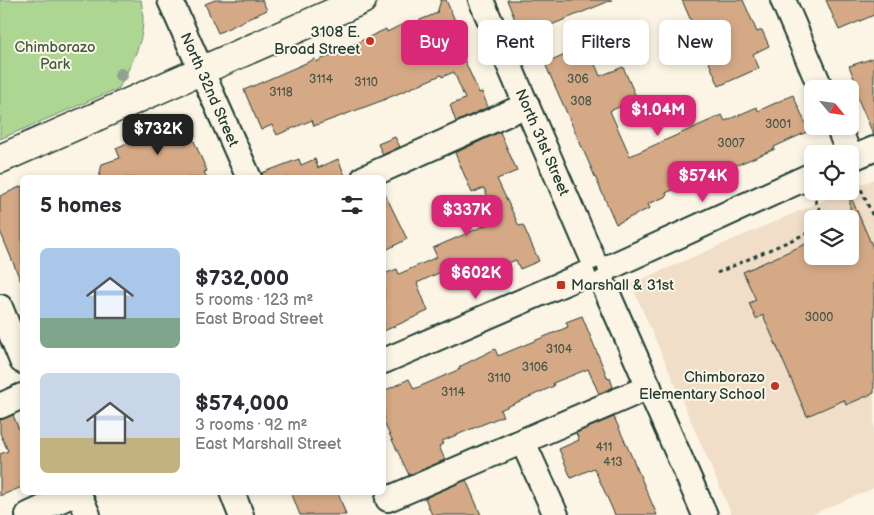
<!DOCTYPE html>
<html lang="en">
<head>
<meta charset="utf-8">
<style>
  body { margin:0; font-family:"Balsamiq Sans",sans-serif; background:#f7f7f7; color:#2b2b33; height:100vh; display:flex; flex-direction:column; font-size:19px; white-space:nowrap }
  * { box-sizing:border-box; margin:0 }
  p { font-size:16px; color:#7c7c81 }
  .icon { flex:none; width:28px; height:28px; fill:none; stroke:currentColor; stroke-width:2; stroke-linecap:round; stroke-linejoin:round }
  .map { position:relative; flex:1; overflow:hidden }
  .drawer { position:absolute; left:20px; top:175px; width:366px; height:320px; display:flex; flex-direction:column; background:#fff; border-radius:8px; box-shadow:0 2px 8px #0003 }
  .drawer>* { flex:none }
  .banner { position:absolute; left:401px; top:20px; width:398px; height:45px; display:flex; gap:10px }
  .needle { width:32px; rotate:119deg }
  .controls { position:absolute; left:804px; top:80px; display:grid; gap:10px }
  .controls a { display:grid; place-items:center; width:55px; height:55px; border-radius:8px; background:#fff; box-shadow:0 2px 8px #0003; font-size:25px }
  .price { position:absolute; translate:-50% -42px; padding:0 11px; border-radius:10px; background:#db2777; color:#fff; font-size:16px; line-height:32px; filter:drop-shadow(0 1px 2px #0008) }
  .price::after { content:''; position:absolute; left:50%; top:30px; width:15px; height:11px; margin-left:-8px; background:inherit; clip-path:polygon(0 0,100% 0,50% 100%) }
  .price.active { background:#222; color:#fff }
  ul { padding:0; list-style:none }
  li { display:flex; align-items:center; gap:15px; height:125px; padding:0 20px }
  li span { display:grid; place-items:center; flex:none; width:140px; height:100px; border-radius:8px; color:#555 }
  li>.icon { margin-inline-start:auto }
  span .icon { width:60px; height:60px; fill:#fffc; stroke-width:1 }
  li b { font-size:21px }
  h2 { display:flex; justify-content:space-between; align-items:center; height:60px; padding:0 20px; font-size:21px }
  .pill { padding:0 18px; border-radius:8px; background:#fff; box-shadow:0 2px 8px #0003; font-size:18px; line-height:45px }
  .pill.active { background:#db2777; color:#fff }
  .map>svg:first-child { display:block }
  .built { fill:#f0dec8; fill-rule:evenodd }
  .green { fill:#aed693; stroke:#668a64 }
  .building { fill:#d5a986; stroke:#1f3d34 }
  .lines { fill:none; stroke-linecap:round; stroke-linejoin:round }
  .minor-casing { stroke:#1f3d34; stroke-width:28 }
  .major-casing { stroke:#1f3d34; stroke-width:31 }
  .path { stroke:#1f3d34; stroke-width:3; stroke-dasharray:4 4; stroke-linecap:butt }
  .minor { stroke:#fcf5e5; stroke-width:24 }
  .major { stroke:#fcf5e5; stroke-width:28 }
  .tree { fill:#92a18e }
  .poi-dot { fill:#c8321e; stroke:#fcf5e5; stroke-width:2 }
  .labels { text-anchor:middle; dominant-baseline:central; stroke-width:4; stroke-linejoin:round; paint-order:stroke }
  .number-label { font-size:12px; fill:#4c5848 }
  .poi-label { font-size:15px; fill:#1f3d34; stroke:#fcf5e5; text-anchor:end }
  .park-label { font-size:15px; fill:#3c5c47; stroke:#fcf5e5 }
  .street-label { font-size:15px; fill:#1f3d34; stroke:#fcf5e5 }
</style>
</head>
<body>
<div class="map">
<svg width="874" height="515" viewBox="0 0 874 515">
  <rect width="100%" height="100%" fill="#fcf5e5"/>
  <filter id="ink" filterUnits="userSpaceOnUse"><feTurbulence type="fractalNoise" baseFrequency=".02" numOctaves="2"/><feDisplacementMap in="SourceGraphic" scale="10" xChannelSelector="R" yChannelSelector="G"/><feConvolveMatrix kernelMatrix="1 2 1 2 8 2 1 2 1" color-interpolation-filters="sRGB"/></filter>
  <g filter="url(#ink)">
    <!-- built -->
    <path class="built" d="M874,179V488L811,515H732L631,284L845,191H850V189ZM812,219H850V256H812Z"/>
    <!-- green -->
    <path class="green" d="M0,0H141C148,36 135,56 119,88L0,139Z"/>
    <!-- building -->
    <path class="building" d="M215,0H262L267,10L218,33L205,4Z
      M441,0H446L460,32L458,34L463,45L460,50L479,93L482,92L488,107L456,122L450,105L465,99L454,72L442,77L441,75L381,101L314,126L312,120L277,135L272,125L261,130L244,90L315,59L316,62L386,29L387,32L401,25L405,26L430,16L437,13Z
      M507,0H612L522,37Z
      M682,0H743L757,32L762,30L769,46L753,54L759,68L719,86Z
      M826,0H874V15L839,30Z
      M587,45L600,76L623,67L637,99L610,111L630,156L722,115L725,121L757,107L758,111L793,95L809,131L774,147L775,149L732,167L731,163L666,193L667,196L648,204L650,208L616,224L546,66L547,63Z
      M874,58V136L852,85L856,83L849,66Z
      M184,118L207,171L204,172L207,178H99L102,164L120,158L116,148Z
      M500,132L517,171L497,179L519,226L523,225L539,261L520,269L516,260L450,286L443,271L417,283L428,311L384,331V274L397,269L399,274L437,257L433,248L493,222L492,219L496,217L484,188L472,193L455,153Z
      M395,137L400,147L383,155L378,144Z
      M299,159L301,165L315,159L318,168L338,159L346,178H262V173Z
      M22,186V284L0,231V196Z
      M384,192L407,239L384,251Z
      M850,195L874,250V393L846,405L844,400L807,416L763,315L756,319L749,303L756,300L743,272L812,241V256H850Z
      M582,316L608,379L610,378L613,387L599,394L588,369L553,383L554,386L500,410L503,416L442,441L443,444L439,446L445,460L409,475L384,423V391L409,379L414,389L460,369L459,367L495,349L498,356L568,327L566,322Z
      M13,415L22,437V487L0,496V454L8,451L0,433V420Z
      M614,417L635,464L657,515H615L594,468L571,478L559,449L579,440L576,433Z
      M466,480L481,515H432L425,498Z
      M291,492H338L346,515H300Z"/>
    <g class="lines">
      <!-- minor casing -->
      <g class="minor-casing">
        <g id="minor">
          <path id="s1" d="M170,0L249,178"/>
          <path id="s2" d="M481,0L592,257"/>
          <path d="M783,0L821,89"/>
          <path d="M838,126L849,154"/>
          <path d="M850,159L874,149"/>
          <path d="M364,178L527,105"/>
          <path d="M610,267L812,175"/>
          <path d="M603,283L705,515"/>
          <path d="M0,307L22,361"/>
          <path d="M384,361L583,275"/>
          <path d="M0,406L22,396"/>
          <path d="M523,442L556,515"/>
          <path d="M78,492L88,515"/>
          <path d="M232,492L241,515"/>
          <path d="M388,499L649,387"/>
          <path d="M28,515L78,492"/>
        </g>
      </g>
      <!-- major casing -->
      <g class="major-casing">
        <path id="major" d="M0,159L362,0"/>
      </g>
      <!-- path -->
      <path class="path" d="M858,182L874,219
        M815,200L824,219
        M717,273L812,231"/>
      <!-- minor -->
      <use href="#minor" class="minor"/>
      <!-- major -->
      <use href="#major" class="major"/>
    </g>
    <!-- trees -->
    <circle class="tree" cx="121" cy="75" r="7"/>
  </g>
  <!-- markers -->
  <g class="poi-dot">
    <circle cx="370" cy="41" r="5"/>
    <rect x="556" y="280" width="10" height="10" rx="2.5"/>
    <circle cx="775" cy="386" r="5"/>
  </g>
  <g class="labels">
    <!-- number labels -->
    <g class="number-label">
      <text x="321" y="79">3114</text>
      <text x="578" y="79">306</text>
      <text x="366" y="82">3110</text>
      <text x="281" y="92">3118</text>
      <text x="581" y="101">308</text>
      <text x="778" y="124">3001</text>
      <text x="731" y="143">3007</text>
      <text x="819" y="317">3000</text>
      <text x="559" y="349">3104</text>
      <text x="535" y="367">3106</text>
      <text x="499" y="378">3110</text>
      <text x="453" y="392">3114</text>
      <text x="604" y="447">411</text>
      <text x="613" y="462">413</text>
    </g>
    <!-- poi labels -->
    <g class="poi-label">
      <text x="360" y="32">3108 E.<tspan x="360" dy="17">Broad Street</tspan></text>
      <text x="571" y="285" text-anchor="start">Marshall &amp; 31st</text>
      <text x="765" y="377">Chimborazo<tspan x="765" dy="17">Elementary School</tspan></text>
    </g>
    <!-- park labels -->
    <g class="park-label">
      <text x="55" y="47">Chimborazo<tspan x="55" dy="17">Park</tspan></text>
    </g>
    <!-- street labels -->
    <g class="street-label">
      <text stroke="none"><textPath href="#s1" startOffset="98">North 32nd Street</textPath></text>
      <text stroke="none"><textPath href="#s2" startOffset="155">North 31st Street</textPath></text>
    </g>
  </g>
</svg>
<div class="controls">
<a><svg class="needle" viewBox="-14 -14 28 28"><path d="M0-13l5 13h-10z" fill="#e53935"/><path d="M0 13l5-13h-10z" fill="#7c7c81"/></svg></a>
<a><svg class="icon" aria-label="locate" viewBox="0 0 24 24"><circle cx="12" cy="12" r="6"/><path d="M12 2v4M12 18v4M2 12h4M18 12h4"/></svg></a>
<a><svg class="icon" aria-label="layers" viewBox="0 0 24 24"><path d="M12 4l9 5-9 5-9-5zM3 14l9 5 9-5"/></svg></a>
</div>
<b class="price" style="left:658px;top:137px">$1.04M</b>
<b class="price active" style="left:158px;top:156px">$732K</b>
<b class="price" style="left:703px;top:203px">$574K</b>
<b class="price" style="left:467px;top:237px">$337K</b>
<b class="price" style="left:476px;top:300px">$602K</b>
<div class="banner">
<a class="pill active">Buy</a>
<a class="pill">Rent</a>
<a class="pill">Filters</a>
<a class="pill">New</a>
</div>
<section class="drawer">
<h2>5 homes<svg class="icon" aria-label="filters" viewBox="0 0 24 24"><path d="M4 7h16M4 17h16"/><circle cx="9" cy="7" r="2"/><circle cx="15" cy="17" r="2"/></svg></h2>
<ul>
<li><span style="background:linear-gradient(#a9c7e8 70%,#7fa58c 0)"><svg class="icon" aria-label="home" viewBox="0 0 24 24"><path d="M3 11l9-7 9 7M6 9v11h12V9"/></svg></span><div><b>$732,000</b><p>5 rooms · 123 m²</p><p>East Broad Street</p></div></li>
<li><span style="background:linear-gradient(#c9d6e8 65%,#c2b280 0)"><svg class="icon" aria-label="home" viewBox="0 0 24 24"><path d="M3 11l9-7 9 7M6 9v11h12V9"/></svg></span><div><b>$574,000</b><p>3 rooms · 92 m²</p><p>East Marshall Street</p></div></li>
</ul>
</section>
</div>
</body>
</html>
